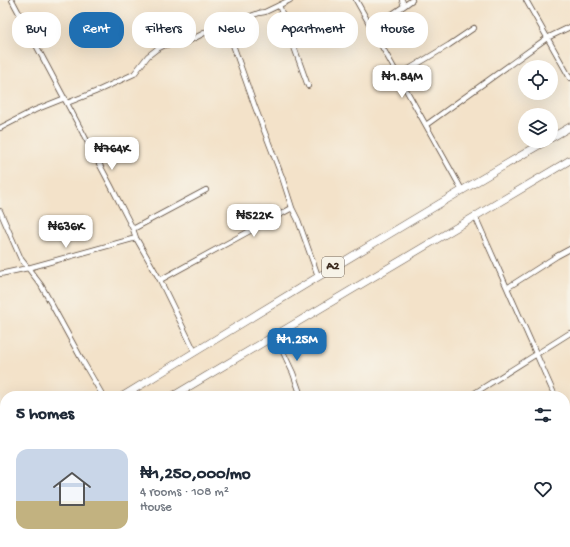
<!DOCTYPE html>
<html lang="en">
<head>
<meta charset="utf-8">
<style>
  body { margin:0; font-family:"Gochi Hand",sans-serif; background:#f6f6f7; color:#1f2937; height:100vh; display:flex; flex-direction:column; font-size:15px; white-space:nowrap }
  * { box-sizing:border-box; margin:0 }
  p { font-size:13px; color:#747a83 }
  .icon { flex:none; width:22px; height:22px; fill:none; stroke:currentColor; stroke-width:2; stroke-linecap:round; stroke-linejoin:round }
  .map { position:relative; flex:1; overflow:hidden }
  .details { position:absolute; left:0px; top:391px; width:570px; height:156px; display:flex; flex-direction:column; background:#fff; border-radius:16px 16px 0 0; box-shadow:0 4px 16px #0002 }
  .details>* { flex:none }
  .banner { position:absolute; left:12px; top:12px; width:546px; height:36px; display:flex; gap:8px }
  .controls { position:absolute; left:518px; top:60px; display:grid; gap:8px }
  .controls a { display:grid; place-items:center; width:40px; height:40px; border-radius:50%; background:#fff; box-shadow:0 4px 16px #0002; font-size:20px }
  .price { position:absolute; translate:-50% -34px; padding:0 9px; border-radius:8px; background:#fff; color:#222; font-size:13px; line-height:26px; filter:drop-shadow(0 1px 2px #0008) }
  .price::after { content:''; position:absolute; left:50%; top:24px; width:12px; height:9px; margin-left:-6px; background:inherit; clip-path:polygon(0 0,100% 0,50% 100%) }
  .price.active { background:#1f6fb2; color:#fff }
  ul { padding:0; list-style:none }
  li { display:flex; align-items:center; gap:12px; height:100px; padding:0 16px }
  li+li { border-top:1px solid #e0e1e3 }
  li span { display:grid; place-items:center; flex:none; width:112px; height:80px; border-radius:12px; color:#555 }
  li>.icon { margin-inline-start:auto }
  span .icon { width:48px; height:48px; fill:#fffc; stroke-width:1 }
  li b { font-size:17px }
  h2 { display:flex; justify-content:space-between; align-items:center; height:48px; padding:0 16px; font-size:17px }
  .tag { padding:0 14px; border-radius:16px; background:#fff; box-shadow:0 4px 16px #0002; font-size:14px; line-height:36px }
  .tag.active { background:#1f6fb2; color:#fff }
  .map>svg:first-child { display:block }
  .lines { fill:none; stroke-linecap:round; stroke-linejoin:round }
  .minor-casing { stroke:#574638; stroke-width:6 }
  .trunk-casing { stroke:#574638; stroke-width:8 }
  .minor { stroke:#fff; stroke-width:4.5 }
  .trunk { stroke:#fff; stroke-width:7 }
  .labels { text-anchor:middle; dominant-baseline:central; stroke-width:4; stroke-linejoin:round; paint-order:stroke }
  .shield { fill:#f7f3e8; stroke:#73665b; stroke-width:1 }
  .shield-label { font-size:12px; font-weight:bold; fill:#3b2a1e }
</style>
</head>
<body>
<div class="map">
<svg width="570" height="547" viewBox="0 0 570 547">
  <rect width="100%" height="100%" fill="#f7f3e8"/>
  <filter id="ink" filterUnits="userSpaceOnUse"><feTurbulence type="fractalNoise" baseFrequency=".025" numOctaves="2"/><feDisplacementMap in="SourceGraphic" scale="8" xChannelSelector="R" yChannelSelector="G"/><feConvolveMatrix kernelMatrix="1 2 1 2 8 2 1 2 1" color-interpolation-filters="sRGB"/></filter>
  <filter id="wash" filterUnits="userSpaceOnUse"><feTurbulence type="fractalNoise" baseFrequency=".012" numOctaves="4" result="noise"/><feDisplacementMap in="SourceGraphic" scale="16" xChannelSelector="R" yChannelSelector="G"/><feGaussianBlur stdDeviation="0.9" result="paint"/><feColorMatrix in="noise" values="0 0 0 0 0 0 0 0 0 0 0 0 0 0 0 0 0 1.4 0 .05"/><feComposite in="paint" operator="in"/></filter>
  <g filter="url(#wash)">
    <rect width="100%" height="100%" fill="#f3e2c9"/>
  </g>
  <g filter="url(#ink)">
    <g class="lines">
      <!-- minor casing -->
      <g class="minor-casing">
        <path id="minor" d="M12,0L111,186L133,229L136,238L160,280L195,352
          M356,0L462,190
          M526,0L570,78
          M279,5L308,86
          M404,6L412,0
          M226,25L259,13L265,12L290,0
          M372,28L404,6L402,0
          M399,75L449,45L474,28
          M67,103L95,92L134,74L148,56L157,49L165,45L187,42L212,29L226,25L255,107L282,177L292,208
          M426,125L547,38L570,27
          M0,128L35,110L65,98
          M0,211L21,259L41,285L82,360L103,396
          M475,216L555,396
          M133,229L206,190
          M0,274L28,268L136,238
          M160,280L292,208L298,220L318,276
          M507,288L557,256L570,249
          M275,335L293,373L301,396
          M470,396L570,333
          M565,420L570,432
          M565,481L570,478
          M365,542L367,547
          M467,542L471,547
          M252,547L260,542
          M459,547L466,542"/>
      </g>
      <!-- trunk casing -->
      <g class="trunk-casing">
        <path id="trunk" d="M551,138L570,127
          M123,396C263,310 403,224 546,141
          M173,396L570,160
          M0,470L5,467
          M0,499L5,496"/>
      </g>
      <!-- minor -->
      <use href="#minor" class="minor"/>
      <!-- trunk -->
      <use href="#trunk" class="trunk"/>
    </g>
  </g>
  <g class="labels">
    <!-- shield labels -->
    <rect class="shield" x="322" y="257" width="22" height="20" rx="3"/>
    <g class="shield-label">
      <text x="333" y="267">A2</text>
    </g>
  </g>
</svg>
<div class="controls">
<a><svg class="icon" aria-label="locate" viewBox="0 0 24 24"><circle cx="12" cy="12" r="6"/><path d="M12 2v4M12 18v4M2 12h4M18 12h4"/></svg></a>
<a><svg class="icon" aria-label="layers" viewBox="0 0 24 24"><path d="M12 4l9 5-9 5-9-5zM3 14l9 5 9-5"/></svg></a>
</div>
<b class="price" style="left:402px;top:99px">₦1.84M</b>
<b class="price" style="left:112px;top:171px">₦764K</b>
<b class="price" style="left:254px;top:238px">₦522K</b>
<b class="price" style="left:66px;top:249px">₦636K</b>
<b class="price active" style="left:297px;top:362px">₦1.25M</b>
<div class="banner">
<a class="tag">Buy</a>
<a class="tag active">Rent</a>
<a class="tag">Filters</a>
<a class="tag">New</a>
<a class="tag">Apartment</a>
<a class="tag">House</a>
</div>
<section class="details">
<h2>5 homes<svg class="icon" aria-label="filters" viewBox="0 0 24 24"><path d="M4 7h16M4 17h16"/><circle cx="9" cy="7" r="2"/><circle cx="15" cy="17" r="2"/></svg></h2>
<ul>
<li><span style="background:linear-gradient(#c9d6e8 65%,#c2b280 0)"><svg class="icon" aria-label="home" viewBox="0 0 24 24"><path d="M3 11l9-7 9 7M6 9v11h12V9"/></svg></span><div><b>₦1,250,000/mo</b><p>4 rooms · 108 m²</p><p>House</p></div><svg class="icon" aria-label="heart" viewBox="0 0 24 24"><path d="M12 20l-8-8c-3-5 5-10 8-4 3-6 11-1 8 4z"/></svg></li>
</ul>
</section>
</div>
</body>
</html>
